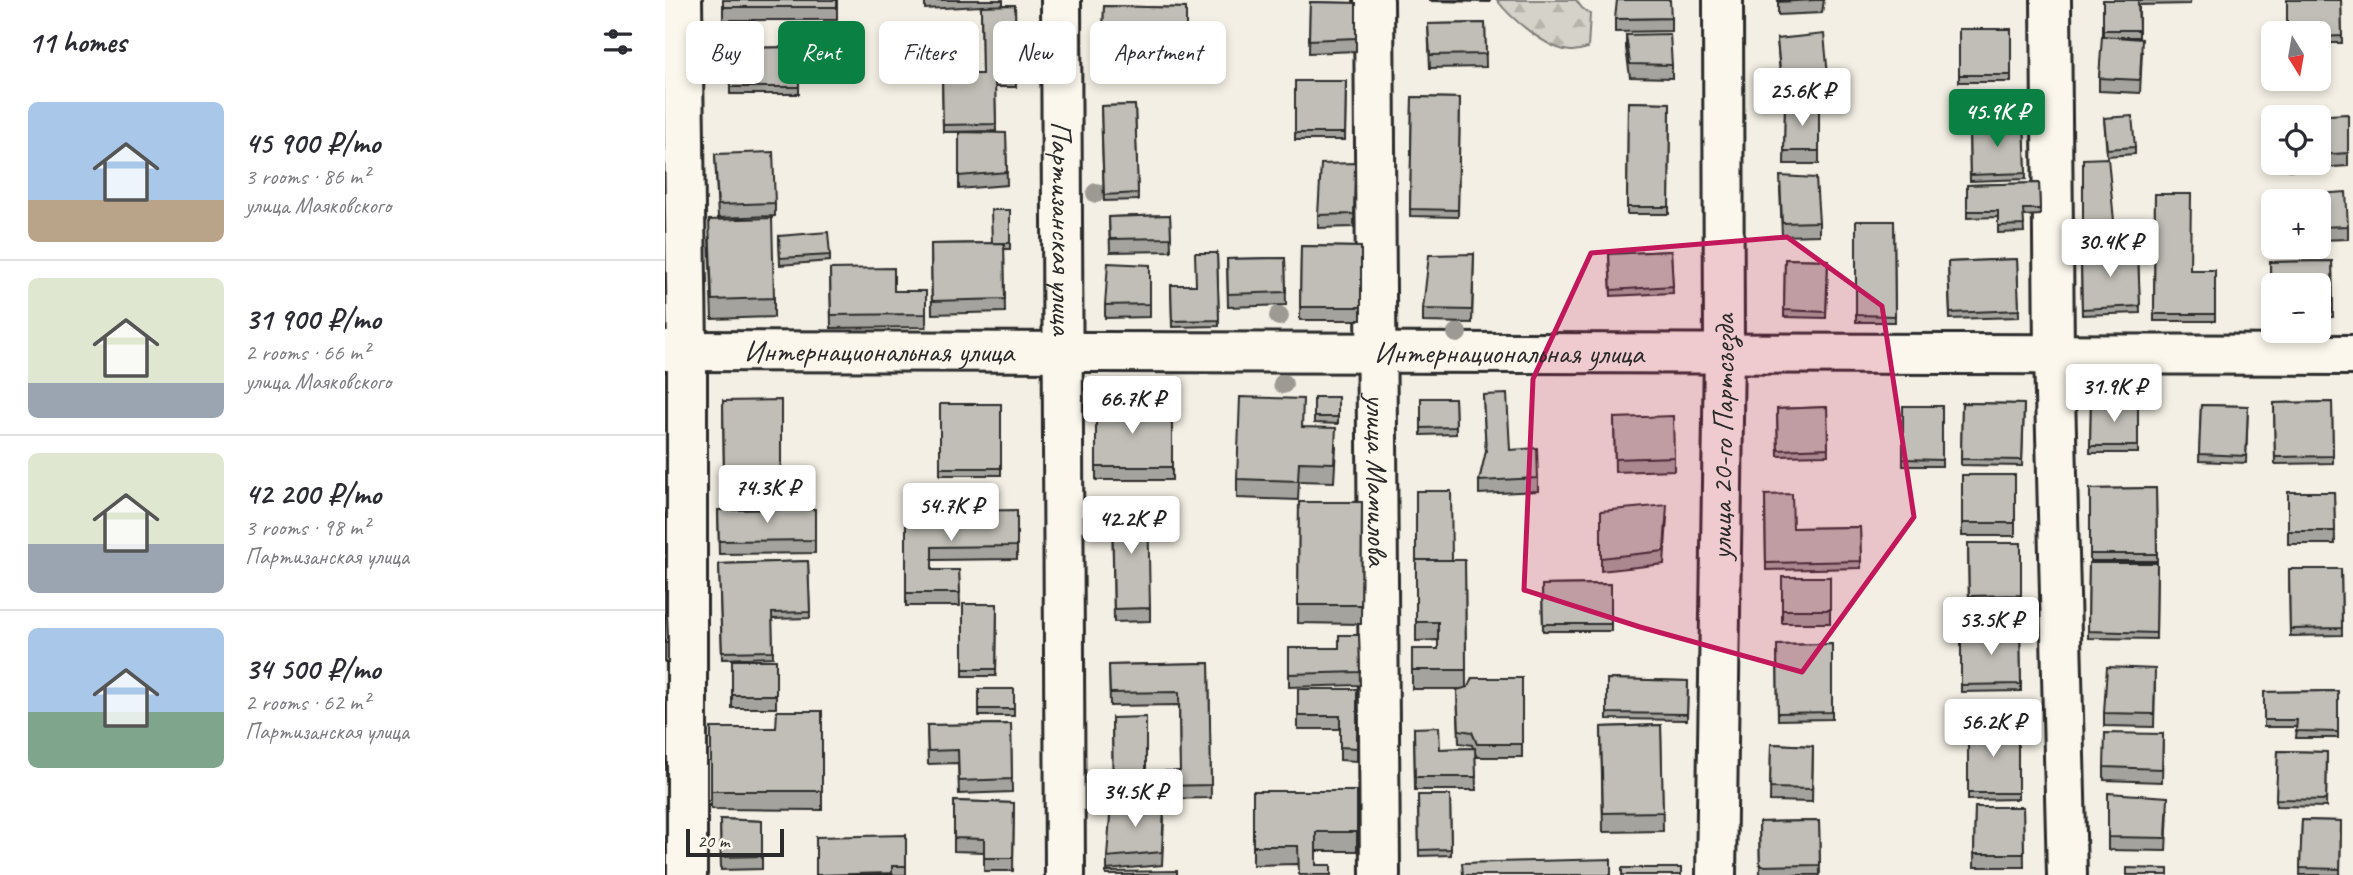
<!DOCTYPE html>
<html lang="en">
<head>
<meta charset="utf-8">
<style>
  body { margin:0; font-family:Caveat,sans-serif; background:#f7f7f7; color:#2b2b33; height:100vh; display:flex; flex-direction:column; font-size:26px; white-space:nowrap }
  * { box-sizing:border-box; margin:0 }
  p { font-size:23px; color:#7c7c81 }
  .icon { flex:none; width:38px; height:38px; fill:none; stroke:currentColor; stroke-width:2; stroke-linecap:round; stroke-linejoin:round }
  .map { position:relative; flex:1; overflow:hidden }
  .drawer { display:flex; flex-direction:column; background:#fff; width:665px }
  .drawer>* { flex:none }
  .guide { position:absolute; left:21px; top:21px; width:665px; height:63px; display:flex; gap:14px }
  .needle { width:46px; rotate:169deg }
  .buttons { position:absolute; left:1596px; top:21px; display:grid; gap:14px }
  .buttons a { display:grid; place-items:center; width:70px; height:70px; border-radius:10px; background:#fff; box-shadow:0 4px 10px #0003; font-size:35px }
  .scale { position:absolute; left:21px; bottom:18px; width:98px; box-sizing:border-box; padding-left:7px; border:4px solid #2b2b2b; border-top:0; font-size:19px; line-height:24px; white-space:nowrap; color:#2b2b2b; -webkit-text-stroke:5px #fbf7ec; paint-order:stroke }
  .price { position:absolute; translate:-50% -60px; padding:0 16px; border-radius:7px; background:#fff; color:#222; font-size:23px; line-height:46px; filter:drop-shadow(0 2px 4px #0008) }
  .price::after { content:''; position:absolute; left:50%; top:42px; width:21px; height:16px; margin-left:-10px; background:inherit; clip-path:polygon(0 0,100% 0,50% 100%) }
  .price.selected { background:#0b8043; color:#fff }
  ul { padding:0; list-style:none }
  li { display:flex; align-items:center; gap:21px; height:175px; padding:0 28px }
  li+li { border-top:2px solid #e1e1e2 }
  li span { display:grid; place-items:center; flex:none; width:196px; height:140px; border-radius:10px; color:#555 }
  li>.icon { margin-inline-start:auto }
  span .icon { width:84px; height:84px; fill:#fffc; stroke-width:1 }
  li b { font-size:30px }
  h2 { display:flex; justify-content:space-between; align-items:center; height:84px; padding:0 28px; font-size:30px }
  .tag { padding:0 24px; border-radius:10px; background:#fff; box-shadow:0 4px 10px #0003; font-size:24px; line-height:63px }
  .tag.selected { background:#0b8043; color:#fff }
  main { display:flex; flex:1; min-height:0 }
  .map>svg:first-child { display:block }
  .forest { fill:url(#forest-firs); stroke:#807e7a; stroke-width:2 }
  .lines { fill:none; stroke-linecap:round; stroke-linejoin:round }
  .minor-casing { stroke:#2b2b2b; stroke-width:44 }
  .tertiary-casing { stroke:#2b2b2b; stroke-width:44 }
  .minor { stroke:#fbf7ec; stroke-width:38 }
  .tertiary { stroke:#fbf7ec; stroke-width:38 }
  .tree { fill:#9d9a94 }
  .wall { fill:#a5a39d; stroke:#2b2b2b; stroke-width:2 }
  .building { fill:#c0beb6; stroke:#2b2b2b; stroke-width:2 }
  .marked { fill:#c2185b; fill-opacity:0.2; stroke:#c2185b; stroke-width:5; stroke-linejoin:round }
  .labels { text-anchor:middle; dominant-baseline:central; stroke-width:7; stroke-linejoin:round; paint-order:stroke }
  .street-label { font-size:30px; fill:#2b2b2b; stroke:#fbf7ec }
</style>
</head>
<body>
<main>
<section class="drawer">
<h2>11 homes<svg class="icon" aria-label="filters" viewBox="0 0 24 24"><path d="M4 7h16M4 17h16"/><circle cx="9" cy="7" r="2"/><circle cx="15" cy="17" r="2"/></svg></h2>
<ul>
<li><span style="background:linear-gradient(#a9c7e8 70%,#b9a48a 0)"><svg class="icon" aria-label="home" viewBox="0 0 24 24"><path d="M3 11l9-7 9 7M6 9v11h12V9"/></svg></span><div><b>45 900 ₽/mo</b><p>3 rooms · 86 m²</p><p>улица Маяковского</p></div></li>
<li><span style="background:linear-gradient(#dfe7d0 75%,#9aa5b1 0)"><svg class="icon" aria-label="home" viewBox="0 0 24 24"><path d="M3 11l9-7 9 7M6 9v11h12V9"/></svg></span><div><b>31 900 ₽/mo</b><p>2 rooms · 66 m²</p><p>улица Маяковского</p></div></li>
<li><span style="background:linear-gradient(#dfe7d0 65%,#9aa5b1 0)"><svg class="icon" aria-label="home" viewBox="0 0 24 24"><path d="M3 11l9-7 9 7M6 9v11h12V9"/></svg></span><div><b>42 200 ₽/mo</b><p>3 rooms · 98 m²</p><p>Партизанская улица</p></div></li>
<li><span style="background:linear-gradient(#a9c7e8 60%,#7fa58c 0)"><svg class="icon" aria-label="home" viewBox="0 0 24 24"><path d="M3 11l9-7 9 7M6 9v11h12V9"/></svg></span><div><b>34 500 ₽/mo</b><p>2 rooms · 62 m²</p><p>Партизанская улица</p></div></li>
</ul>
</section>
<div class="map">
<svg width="1688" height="875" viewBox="0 0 1688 875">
  <defs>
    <pattern id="forest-firs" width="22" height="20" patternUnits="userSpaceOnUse" patternTransform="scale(1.75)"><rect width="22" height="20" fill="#d5d2c9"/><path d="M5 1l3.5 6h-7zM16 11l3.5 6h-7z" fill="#b7b4ad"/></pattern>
  </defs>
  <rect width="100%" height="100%" fill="#f3efe4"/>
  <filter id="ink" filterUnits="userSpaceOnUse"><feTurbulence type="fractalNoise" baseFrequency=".0143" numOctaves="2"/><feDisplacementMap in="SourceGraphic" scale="14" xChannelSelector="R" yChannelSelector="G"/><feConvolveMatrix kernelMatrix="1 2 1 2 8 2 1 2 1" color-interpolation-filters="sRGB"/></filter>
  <g filter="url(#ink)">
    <!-- forest -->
    <path class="forest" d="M832,0H911L917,8L925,14L923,48C918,49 911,51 906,51C883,50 845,18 832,0Z"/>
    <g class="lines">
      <!-- minor casing -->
      <g class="minor-casing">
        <g id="minor">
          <path d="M17,0L22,351V875"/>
          <path id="s1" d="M709,0L715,875"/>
          <path d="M1386,0L1389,354L1402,875"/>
          <path id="s2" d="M0,351L1688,355"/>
          <path id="s3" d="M1051,875L1059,353L1058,0"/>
        </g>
      </g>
      <!-- tertiary casing -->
      <g class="tertiary-casing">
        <g id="tertiary">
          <path id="s4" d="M396,0L400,875"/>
        </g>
      </g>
      <!-- minor -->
      <use href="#minor" class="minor"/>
      <!-- tertiary -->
      <use href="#tertiary" class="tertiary"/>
    </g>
    <!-- trees -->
    <g class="tree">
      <circle cx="272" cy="59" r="10"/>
      <circle cx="431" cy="193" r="10"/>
      <circle cx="614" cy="316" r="10"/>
      <circle cx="792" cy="333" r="10"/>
      <circle cx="618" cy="384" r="10"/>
    </g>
    <!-- wall -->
    <path class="wall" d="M58,0H172V20H58Z
      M260,0H338V5H350L351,87H330L331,131L278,132L277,74H317L316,6L260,9Z
      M764,0H825V2L764,1Z
      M1113,0H1159L1157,13L1113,15Z
      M1438,0H1525V4L1474,5V37H1443L1477,52L1475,93L1434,91V78L1438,37Z
      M1676,0L1677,43H1654V33Z
      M645,2L691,3V51L644,53Z
      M439,6L521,8V42L438,41Z
      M1006,18V31L950,32V19Z
      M820,23L821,67L765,68L763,24Z
      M1294,29H1346V82H1294Z
      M961,35L1007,65V78L965,77L961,48Z
      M1112,39L1163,76V82L1116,87Z
      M134,47V94H65V48Z
      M630,81H681L680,140H630Z
      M747,97L795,98L793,217L745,216Z
      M963,102L1005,103L1004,214H962Z
      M470,105L473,200L439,201L436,106Z
      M1154,105V164H1119L1120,106Z
      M1683,114V166L1624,170V163H1654V117Z
      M1439,118L1470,147V154L1442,156Z
      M1359,123L1361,179L1305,181L1304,124Z
      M294,132L341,133L342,185L294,189Z
      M50,154L110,203V216L53,218Z
      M1418,159L1449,221V234L1418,240Z
      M690,163L689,227L653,228V215Z
      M1374,183L1375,215L1358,216L1359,232L1333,233V217L1302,218V185Z
      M1115,189L1154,222V235L1117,236Z
      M1490,194L1526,270H1550V321H1489Z
      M1654,201L1683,226V239L1654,240Z
      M345,210V249H339L340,312L267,314L266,244L327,243Z
      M505,215L506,251L445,252L444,217Z
      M1191,221H1229L1230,322H1191Z
      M114,236L165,255V261L115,265Z
      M44,238L109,298V317L47,319Z
      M636,246L696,247V320H635Z
      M1006,251L1008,293L946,296L944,254Z
      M552,253L554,326L507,327L506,285H531Z
      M809,254L807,323L758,322V309Z
      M1455,254H1473L1475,313L1417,315L1416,258Z
      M620,258L621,305L563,307L562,259Z
      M1120,259L1163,260L1161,318L1119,317Z
      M1352,259L1354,317L1285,319L1283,262Z
      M1667,261L1668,317H1654V285H1608V318H1606L1605,262Z
      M485,265V317L440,318V305Z
      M165,269L229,291H261V327L166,328Z
      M818,395L845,450L873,478V491L814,494V481L821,453Z
      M431,397L455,411H507V480H431Z
      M649,397H673V424L649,423Z
      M756,398H790L791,434L756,435Z
      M58,401L116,470V483H59Z
      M1426,401L1473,402V453H1425Z
      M1667,402L1668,463L1610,464L1609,403Z
      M1297,403L1359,404L1357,466L1296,465Z
      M275,404H336V475H275Z
      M1536,405L1583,406L1581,463L1534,461Z
      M1238,406H1277V466H1238Z
      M1162,407L1163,455L1113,456L1112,409Z
      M949,418L1009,457V470L950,472Z
      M638,427L671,447L669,482L634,481L633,500L572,498V479Z
      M1297,475H1350V536H1297Z
      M1491,488L1492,561H1425V489Z
      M751,491L787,560H800L801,688L857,744V757H812L810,753L811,790H750L749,728L775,749L808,748L807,745L794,743L792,690L796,689H747V649H773V640L751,641Z
      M1623,492H1669L1670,544H1623Z
      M1100,495L1128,528L1195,527L1196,568L1101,570Z
      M634,502H697L696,624L633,623Z
      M447,504L485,608V621L449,622Z
      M150,509V553L54,554L53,510Z
      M936,511L1002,518L999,564L936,571Z
      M241,512L352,546V559L267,560V570H294L295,606H241Z
      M0,514H2V553H0Z
      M1303,543H1356V608L1304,609Z
      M0,558L3,643V662H0Z
      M143,561L145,618L107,619L108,657L57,659L54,564Z
      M1424,563H1492L1491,639L1423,638Z
      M1624,569H1676L1677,635L1625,636Z
      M1165,577V623H1117V610Z
      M946,584V631H878L877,585Z
      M298,604H332L331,676H298Z
      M1355,629L1356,691L1296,692V630Z
      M694,635L695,685L624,687V648H674Z
      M1167,644V719L1113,720L1112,645Z
      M67,660H111V708H67Z
      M544,663L546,798L448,800L447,718L481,771H515L514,705L445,706L444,665Z
      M942,679L1023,681L1022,720L942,719Z
      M1490,682L1489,727L1439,726V713Z
      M314,689H349V716H314Z
      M633,689H692V761L675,760V729H633Z
      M1673,691V738H1631L1632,727H1599V692Z
      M157,711V810L46,809V728H111Z
      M346,724L347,792L294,794L293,763L263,764L262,725Z
      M996,725L998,831L938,832L936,727Z
      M1303,725H1353V799L1303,800Z
      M1498,734L1497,782L1439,780V767Z
      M1106,744L1148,746L1147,802L1105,801Z
      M1613,751L1662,752L1661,807L1611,806Z
      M588,791H692V851H651V865L666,875L633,864L588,865Z
      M1443,793L1503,810L1501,851L1443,850Z
      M753,795H785L786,855L754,856Z
      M289,801L349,803L348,871H319V852L289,851Z
      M1310,807H1358L1359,867H1309Z
      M55,819L97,821V869L56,870Z
      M499,819L497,865L442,870V857Z
      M1637,820L1676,821L1675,875H1635Z
      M1154,821L1155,875H1095L1094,822Z
      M241,835V875H151Z"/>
    <!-- building -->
    <path class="building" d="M58,0H172V7H58Z
      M952,0H1005L1006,18L950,19Z
      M1113,0H1150L1113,2Z
      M1438,0H1473L1474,30H1438Z
      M1622,0H1676L1677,36L1654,37V33H1622Z
      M645,2L691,3V38L644,40Z
      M350,5L351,80L330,81L331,124L278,125L277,74H317L316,6Z
      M439,6L521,8V35L438,34Z
      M820,23L821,54L765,55L763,24Z
      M1294,29H1346V75H1294Z
      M1005,34L1007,65L965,64L961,35Z
      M1159,34L1163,76L1116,80L1112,39Z
      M1437,36L1477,39L1475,80L1434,78Z
      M134,47V87H65V48Z
      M630,81H681L680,133H630Z
      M747,97L795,98L793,210L745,209Z
      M963,102L1005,103L1004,207H962Z
      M470,105L473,193L439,195L436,106Z
      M1154,105V151H1119L1120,106Z
      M1683,114V153L1654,155V117H1623Z
      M1467,116L1470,147L1442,149L1439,118Z
      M1359,123L1361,173L1305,175L1304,124Z
      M294,132L341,133L342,172L294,176Z
      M108,152L110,203L53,205L50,154Z
      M1443,158L1449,221L1418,227V159Z
      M690,163L689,214L653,215L656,164Z
      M1115,176L1151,178L1154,222L1117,223Z
      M1374,183L1375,209H1358L1359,225L1333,226V211H1302V185Z
      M1681,192L1683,226L1654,227V201H1624V196Z
      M1490,194H1526L1525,270H1550V314H1489Z
      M326,210H345V243H327Z
      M505,215L506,238L445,239L444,217Z
      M107,218L109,298L47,300L44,220Z
      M1191,221H1229L1230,316L1191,315Z
      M163,232L165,255L115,258L114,236Z
      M339,243L340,299L267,301L266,244Z
      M1455,245V254H1473L1475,306L1417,309L1416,258L1431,257V246Z
      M636,246L696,247V307H635Z
      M1006,251L1008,286L946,290L944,254Z
      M530,253H552L554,320L507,321L506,285H531Z
      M809,254L807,310L758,309L764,255Z
      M620,258L621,292L563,294L562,259Z
      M1120,259L1163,260L1161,312L1119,310Z
      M1352,259L1354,310L1285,313L1283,262Z
      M1667,261L1668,310L1654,311V285H1608V312H1606L1605,262Z
      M443,263L485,265V304L440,305Z
      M229,268V291H261V314L166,315L165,269Z
      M842,394L845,450L872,448L873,478L814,481L821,451L818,395Z
      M431,397H455V411H507V467H431Z
      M575,397L638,399L637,427L671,428L669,463L634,462L633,481L572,479Z
      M649,397H673V417H649Z
      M756,398H790L791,427L756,428Z
      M116,400V470H59L58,401Z
      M1426,401L1473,402V446H1425Z
      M1667,402L1668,456L1610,457L1609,403Z
      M1297,403L1359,404L1357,460L1296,459Z
      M275,404H336V468H275Z
      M1536,405L1583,406L1581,456L1534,454Z
      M1238,406H1277V460L1238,459Z
      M1162,407L1163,448L1113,450L1112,409Z
      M1008,416L1009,457L950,459L949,418Z
      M1297,475H1350V523H1297Z
      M1491,488L1492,554H1425V489Z
      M751,491H786L787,560H751Z
      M1623,492H1669L1670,531H1623Z
      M1127,494L1128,528L1195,527L1196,561L1101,563L1100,495Z
      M634,502H697L696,605H633Z
      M447,504H483L485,608L449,609Z
      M1002,505L999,551L936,558V511Z
      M150,509V540L54,541L53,510Z
      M352,510V546L267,547V570H294L295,593H241V512Z
      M0,514H2V540H0Z
      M1303,543H1356V595L1304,596Z
      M0,558L3,643H0Z
      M751,560H800L801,670H747V649H773V622H751Z
      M143,561L145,612L107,613L108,651L57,652L54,564Z
      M1424,563H1492L1491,633L1423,631Z
      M1624,569H1676L1677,628L1625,629Z
      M1117,577H1165V610H1117Z
      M946,584V624H878L877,585Z
      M298,604H332L331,669H298Z
      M1355,629L1356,684L1296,685V630Z
      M674,635H694L695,672L624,674V648H674Z
      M1167,644V712L1113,713L1112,645Z
      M67,660H111V695H67Z
      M544,663L546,785L448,787L447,718L481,717V771H515L514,692L445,693L444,665Z
      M1442,667L1490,669L1489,714L1439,713Z
      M807,678H857V744H812L807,732L794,730L792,690L803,687Z
      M942,679L1023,681L1022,714L942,713Z
      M314,689H349V709H314Z
      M633,689H692V748L675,747V716H633Z
      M1673,691V732L1631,731L1632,720H1599V692Z
      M112,711H157V791H46V728H111Z
      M346,724L347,779L294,781L293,750L263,751L262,725Z
      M996,725L998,812L938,813L936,727Z
      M1303,725H1353V793H1303Z
      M774,727L775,749L810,748L811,777H750L749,728Z
      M1440,733L1498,734L1497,769L1439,767Z
      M1106,744L1148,746L1147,789L1105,788Z
      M1613,751L1662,752L1661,800L1611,799Z
      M588,791H692V832H651V865H666V875H634L633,846H588Z
      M1443,793L1503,797L1501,838L1443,837Z
      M753,795H785L786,849L754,850Z
      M289,801L349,803L348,858H319V839L289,838Z
      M446,802L499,806L497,852L442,857Z
      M1310,807H1358L1359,854H1309Z
      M55,819L97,821V856L56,857Z
      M1637,820L1676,821L1675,869L1635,868Z
      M1154,821L1155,865L1095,866L1094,822Z
      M241,835V866H227V873L151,875V837Z
      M946,859V875H798L797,863Z
      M957,868H1016V875H957Z
      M1462,868L1503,869V875H1462Z
      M512,871V875H441V872Z"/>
  </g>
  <!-- marked area -->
  <path class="marked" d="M1122,237L1217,306L1249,517L1137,672L975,627L859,590L868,379L926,253Z"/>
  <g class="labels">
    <!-- street labels -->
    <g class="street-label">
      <text stroke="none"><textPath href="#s4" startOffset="228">Партизанская улица</textPath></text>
      <text stroke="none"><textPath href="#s2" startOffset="214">Интернациональная улица</textPath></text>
      <text stroke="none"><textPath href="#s2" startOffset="844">Интернациональная улица</textPath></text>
      <text stroke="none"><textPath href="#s3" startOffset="438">улица 20-го Партсъезда</textPath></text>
      <text stroke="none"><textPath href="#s1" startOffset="480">улица Мамилова</textPath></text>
    </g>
  </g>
</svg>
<div class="buttons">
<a><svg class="needle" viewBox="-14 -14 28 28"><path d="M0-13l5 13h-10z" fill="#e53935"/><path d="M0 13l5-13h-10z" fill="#7c7c81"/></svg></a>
<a><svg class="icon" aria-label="locate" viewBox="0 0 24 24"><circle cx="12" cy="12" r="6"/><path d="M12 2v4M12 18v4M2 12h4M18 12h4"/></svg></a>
<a>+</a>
<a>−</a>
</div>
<div class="scale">20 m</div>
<b class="price" style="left:1137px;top:128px">25.6K ₽</b>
<b class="price selected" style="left:1332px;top:149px">45.9K ₽</b>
<b class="price" style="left:1445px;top:279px">30.4K ₽</b>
<b class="price" style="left:1449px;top:424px">31.9K ₽</b>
<b class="price" style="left:467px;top:436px">66.7K ₽</b>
<b class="price" style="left:102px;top:525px">74.3K ₽</b>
<b class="price" style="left:286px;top:543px">54.7K ₽</b>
<b class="price" style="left:466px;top:556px">42.2K ₽</b>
<b class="price" style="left:1326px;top:657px">53.5K ₽</b>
<b class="price" style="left:1328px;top:759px">56.2K ₽</b>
<b class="price" style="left:470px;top:829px">34.5K ₽</b>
<div class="guide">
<a class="tag">Buy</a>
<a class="tag selected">Rent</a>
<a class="tag">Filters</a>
<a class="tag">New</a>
<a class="tag">Apartment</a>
</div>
</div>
</main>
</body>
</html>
